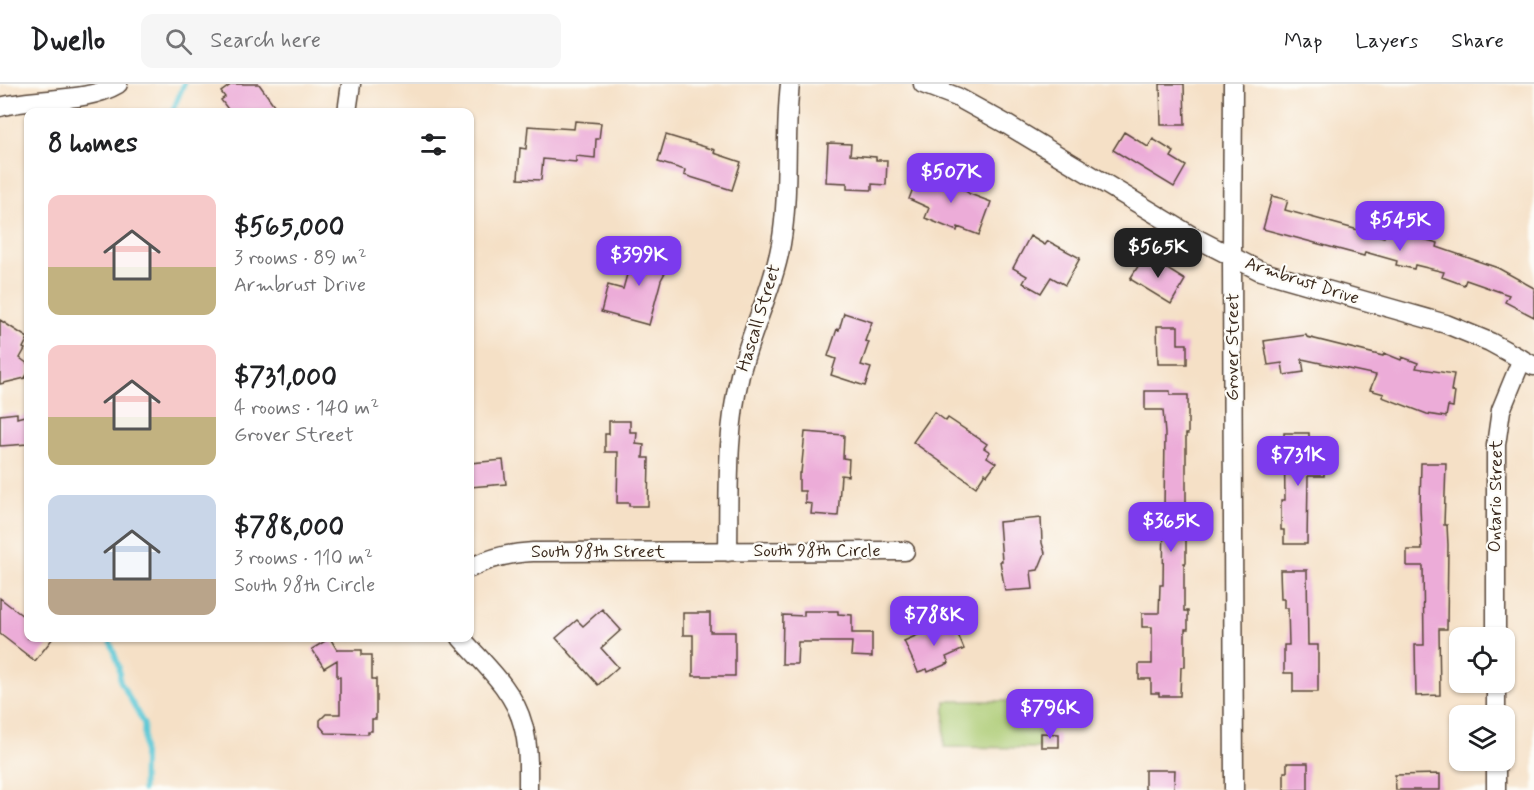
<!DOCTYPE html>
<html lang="en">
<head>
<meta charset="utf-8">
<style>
  body { margin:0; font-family:Mynerve,sans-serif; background:#f6f6f6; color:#202124; height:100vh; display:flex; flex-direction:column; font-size:22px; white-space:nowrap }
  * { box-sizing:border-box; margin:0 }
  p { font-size:20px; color:#757577 }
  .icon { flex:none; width:33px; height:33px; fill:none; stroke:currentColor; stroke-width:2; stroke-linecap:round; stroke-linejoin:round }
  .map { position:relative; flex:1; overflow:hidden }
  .details { position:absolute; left:24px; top:24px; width:450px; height:534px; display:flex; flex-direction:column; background:#fff; border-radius:12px; box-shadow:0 2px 4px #0004 }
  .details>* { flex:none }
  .controls { position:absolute; left:1449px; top:543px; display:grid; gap:12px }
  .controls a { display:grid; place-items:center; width:66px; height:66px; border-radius:12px; background:#fff; box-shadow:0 2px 4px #0004; font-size:30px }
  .price { position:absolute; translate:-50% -51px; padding:0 14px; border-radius:12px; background:#7c3aed; color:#fff; font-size:20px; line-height:39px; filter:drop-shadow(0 2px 3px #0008) }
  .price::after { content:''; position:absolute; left:50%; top:36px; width:18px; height:14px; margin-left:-9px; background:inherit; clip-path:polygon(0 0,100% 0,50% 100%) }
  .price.current { background:#222; color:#fff }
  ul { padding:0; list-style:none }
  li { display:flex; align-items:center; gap:18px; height:150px; padding:0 24px }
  li span { display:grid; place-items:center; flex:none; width:168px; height:120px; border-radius:12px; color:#555 }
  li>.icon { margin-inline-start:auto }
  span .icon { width:72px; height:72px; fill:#fffc; stroke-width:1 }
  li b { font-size:26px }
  h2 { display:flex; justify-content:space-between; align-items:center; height:72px; padding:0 24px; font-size:26px }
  header { display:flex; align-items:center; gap:36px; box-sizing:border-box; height:84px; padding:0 30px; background:#fff; border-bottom:2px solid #e0e0e0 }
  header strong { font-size:28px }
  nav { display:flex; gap:33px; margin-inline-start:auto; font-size:21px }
  .search { width:420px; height:54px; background:#f6f6f6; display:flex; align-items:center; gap:15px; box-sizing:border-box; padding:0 21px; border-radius:12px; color:#757577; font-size:22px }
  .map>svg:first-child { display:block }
  .green { fill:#abca72; stroke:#737a48; stroke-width:1.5 }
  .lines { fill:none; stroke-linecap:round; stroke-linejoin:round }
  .stream { stroke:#5dc8d6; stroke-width:5 }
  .building { fill:#ecacd8 }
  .minor-casing { stroke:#574537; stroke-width:21 }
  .minor { stroke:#fff; stroke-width:18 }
  .labels { text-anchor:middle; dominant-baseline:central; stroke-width:4.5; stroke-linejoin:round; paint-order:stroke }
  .street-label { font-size:18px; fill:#3b2a1e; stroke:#fdfcf7 }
</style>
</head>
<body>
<header>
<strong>Dwello</strong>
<div class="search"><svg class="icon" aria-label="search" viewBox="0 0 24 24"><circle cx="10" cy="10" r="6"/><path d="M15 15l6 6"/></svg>Search here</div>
<nav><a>Map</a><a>Layers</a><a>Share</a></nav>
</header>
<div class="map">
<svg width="1534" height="706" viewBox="0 0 1534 706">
  <rect width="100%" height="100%" fill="#fdfcf7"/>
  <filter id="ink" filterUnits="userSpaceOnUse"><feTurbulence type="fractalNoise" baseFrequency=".0167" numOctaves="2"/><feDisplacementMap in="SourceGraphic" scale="12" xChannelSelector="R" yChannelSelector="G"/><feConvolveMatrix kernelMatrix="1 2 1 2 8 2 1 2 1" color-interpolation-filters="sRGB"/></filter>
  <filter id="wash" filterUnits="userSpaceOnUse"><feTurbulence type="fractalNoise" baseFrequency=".008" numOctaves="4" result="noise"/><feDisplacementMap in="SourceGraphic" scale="24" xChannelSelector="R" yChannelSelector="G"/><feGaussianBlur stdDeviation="1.35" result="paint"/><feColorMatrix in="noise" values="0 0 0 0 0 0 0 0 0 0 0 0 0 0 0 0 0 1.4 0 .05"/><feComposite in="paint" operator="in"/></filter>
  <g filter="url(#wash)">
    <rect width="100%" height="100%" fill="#f5e0c6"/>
    <!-- green -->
    <path class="green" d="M945,617H1039V664L944,663Z"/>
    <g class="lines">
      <!-- stream -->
      <path class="stream" d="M172,28L184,0
        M109,554L119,582L120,597L144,640L143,706"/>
    </g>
    <g id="blocks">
      <!-- building -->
      <path class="building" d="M232,0H259L279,28H230L221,16L225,13L221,8Z
        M1160,0H1184L1185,41H1161Z
        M575,37L601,39L599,55H596L595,74L576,72V78L543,75L541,96L518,95L520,64L526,65L528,42L574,45Z
        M1124,48L1148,63L1153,55L1174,68L1171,73L1186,82L1174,103L1113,66Z
        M666,51L715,66L714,69L741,78L732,106L684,91L685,86L658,78Z
        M828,59L851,60L850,71L876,73V76H887L886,101L872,100V106L847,105V99L826,98Z
        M918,91L951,101L953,95L966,100L964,106L970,110L991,118L979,151L958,143L957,147L925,134L929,124L909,115Z
        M1272,112L1288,116L1285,126L1384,153L1386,145L1438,159L1437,163L1498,184L1534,204V233L1505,218L1509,211L1466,196L1464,201L1442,193L1444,188L1415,181L1414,185L1396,181L1397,177L1365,168L1364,172L1263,145Z
        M1030,152L1045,161L1048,157L1080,174L1065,201L1051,193L1041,209L1023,199L1027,192L1013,184Z
        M645,159L673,174L661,196L649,241L601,228L608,201L623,205L628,187H629Z
        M1145,171L1185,196L1171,220L1130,195Z
        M844,229L872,238L865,257L869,258L861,281L871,284L865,302L831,291L836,275L828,272L837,245L839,246Z
        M0,236L28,254L23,264L25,265L20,274L28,280V289L25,294L0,300Z
        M1157,242H1178V260H1187V280H1158Z
        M1306,251L1307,253L1383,272L1384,269L1401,276L1402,273L1418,279L1416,284L1454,290L1451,307L1455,308L1453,323L1448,322L1446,333L1427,330L1382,313L1384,310L1370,306L1376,291L1302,275L1304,288L1284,291L1282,279L1268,281L1264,257Z
        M1145,307H1170V311H1188V350H1186V479H1184V527H1188V545H1185V583H1181L1180,612H1159V609H1151V595H1139V580H1152V543H1142V529H1159L1160,501H1163L1165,350L1163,326H1145Z
        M934,328L946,337L948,334L987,360L984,364L990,368L987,373L996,379L987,391L985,389L976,403L913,358Z
        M17,329V334L28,331V360L0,362V331Z
        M609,337H630V348H637L636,360L644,361L643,374H649L648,422H629V419H617L618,368H605V350H609Z
        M805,348L844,351L843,374L849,375L848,392L841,391L838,432L811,430L812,420L805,419V407H799V389H801Z
        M1284,349H1309V375H1324V392H1308L1307,460H1284V446H1281V416H1285Z
        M503,376L506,400L470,403V379Z
        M1421,379H1446L1444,441H1447L1448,461L1447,545H1439L1440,611L1416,612L1415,561H1424L1423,482H1407V466H1422L1420,423Z
        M1041,434L1042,459L1045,469L1038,486L1031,487L1033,505L1005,507L1000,477H1002L999,438Z
        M1280,486H1307L1308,561H1318V608H1293V589H1284V561H1289L1288,524H1284V515H1281Z
        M0,514L28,536V554H53L35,577L0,550Z
        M602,525L621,546L601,564L618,583L598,601L556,554L577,536L583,542Z
        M804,527H838V530L852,531V549H872V573L851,572L852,558H798L797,580H782L783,531L804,532Z
        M683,529H710V548H735V592H693V551H683Z
        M952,536L964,565L946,573L949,579L928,588L927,585L918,588L904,557Z
        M330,554L337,566H362V571H372V595H376V635H372V647H368V650L326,649L320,642V636L326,630H340V593H337V576L324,584L312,565Z
        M1041,649L1059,650V663H1041Z
        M1287,679H1308V706H1284V688H1287Z
        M1145,686H1175L1174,706H1145Z
        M1440,690V706H1396L1395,691Z"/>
    </g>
  </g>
  <g filter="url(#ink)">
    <use href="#blocks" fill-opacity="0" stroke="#574537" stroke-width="1.5"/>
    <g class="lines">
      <!-- minor casing -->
      <g class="minor-casing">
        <path id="minor" d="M923,0L957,13L1006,40L1192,152L1260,187L1446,240L1490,258L1534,282
          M1233,0L1232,173L1234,706
          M0,23C39,12 84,20 118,0
          M347,28L351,0
          M728,468C729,408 726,349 740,291C751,246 773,205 781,160C790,107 784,53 790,0
          M470,484C490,474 510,469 533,468L905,467
          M461,554C484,580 514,606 523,641C529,662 528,684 528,706
          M1496,554V361L1501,326L1522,275
          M1496,598V632
          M1496,676V706"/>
      </g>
      <!-- minor -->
      <use href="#minor" class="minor"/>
    </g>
  </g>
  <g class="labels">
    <!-- street labels -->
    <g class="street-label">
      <text transform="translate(1302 197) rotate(18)">Armbrust Drive</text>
      <text transform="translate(759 234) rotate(-73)">Hascall Street</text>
      <text transform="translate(1233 263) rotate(-90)">Grover Street</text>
      <text transform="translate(1496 412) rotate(-89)">Ontario Street</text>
      <text x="817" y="467">South 98th Circle</text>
      <text x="598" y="468">South 98th Street</text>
    </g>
  </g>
</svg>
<div class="controls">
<a><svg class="icon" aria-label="locate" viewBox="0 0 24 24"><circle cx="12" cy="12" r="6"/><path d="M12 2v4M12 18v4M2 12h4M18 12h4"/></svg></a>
<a><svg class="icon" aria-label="layers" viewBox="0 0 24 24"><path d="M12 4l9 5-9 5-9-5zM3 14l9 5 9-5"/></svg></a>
</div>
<b class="price" style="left:951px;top:120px">$507K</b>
<b class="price" style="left:1400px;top:168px">$545K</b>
<b class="price current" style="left:1158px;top:195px">$565K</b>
<b class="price" style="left:639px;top:203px">$399K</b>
<b class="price" style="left:1298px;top:403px">$731K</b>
<b class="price" style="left:1171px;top:469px">$365K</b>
<b class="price" style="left:934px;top:563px">$788K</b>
<b class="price" style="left:1050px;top:656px">$796K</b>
<section class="details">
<h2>8 homes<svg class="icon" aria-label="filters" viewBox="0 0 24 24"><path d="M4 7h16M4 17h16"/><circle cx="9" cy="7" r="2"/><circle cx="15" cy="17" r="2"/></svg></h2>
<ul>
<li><span style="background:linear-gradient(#f6c9c9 60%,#c2b280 0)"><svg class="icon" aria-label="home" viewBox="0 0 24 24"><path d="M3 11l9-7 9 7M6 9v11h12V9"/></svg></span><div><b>$565,000</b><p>3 rooms · 89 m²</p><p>Armbrust Drive</p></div></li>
<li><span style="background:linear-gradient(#f6c9c9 60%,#c2b280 0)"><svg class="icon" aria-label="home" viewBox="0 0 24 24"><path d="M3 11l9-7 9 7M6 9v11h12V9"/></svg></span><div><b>$731,000</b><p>4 rooms · 140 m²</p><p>Grover Street</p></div></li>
<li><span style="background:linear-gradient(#c9d6e8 70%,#b9a48a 0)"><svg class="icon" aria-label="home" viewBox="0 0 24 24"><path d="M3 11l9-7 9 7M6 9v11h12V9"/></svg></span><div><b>$788,000</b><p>3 rooms · 110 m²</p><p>South 98th Circle</p></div></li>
</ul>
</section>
</div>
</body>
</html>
